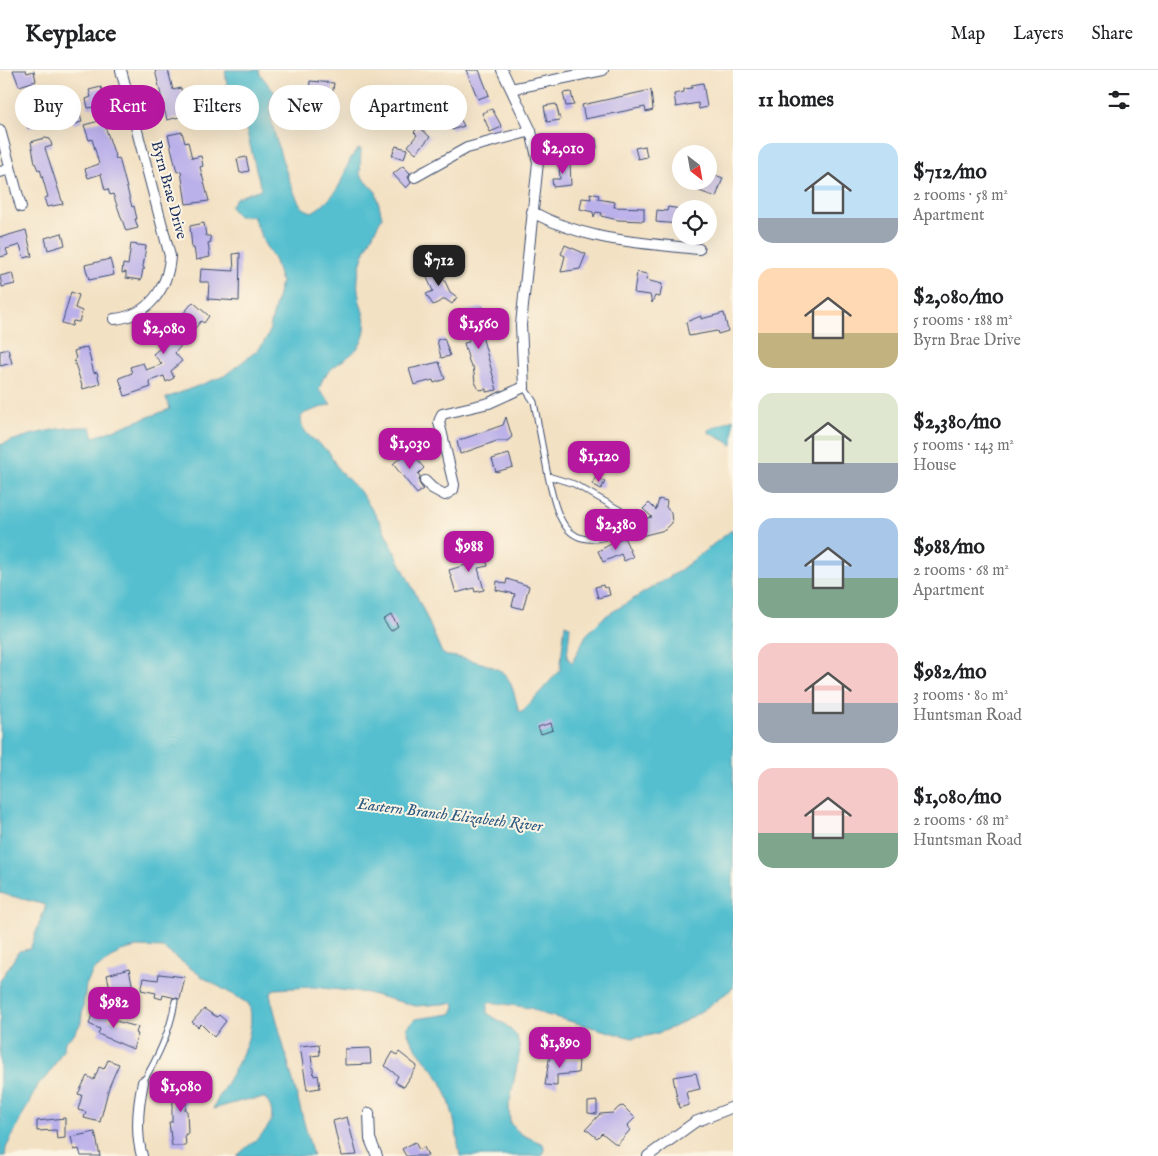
<!DOCTYPE html>
<html lang="en">
<head>
<meta charset="utf-8">
<style>
  body { margin:0; font-family:"IM FELL English",serif; background:#f6f6f6; color:#202124; height:100vh; display:flex; flex-direction:column; font-size:19px; white-space:nowrap }
  * { box-sizing:border-box; margin:0 }
  p { font-size:16px; color:#757577 }
  .icon { flex:none; width:28px; height:28px; fill:none; stroke:currentColor; stroke-width:2; stroke-linecap:round; stroke-linejoin:round }
  .map { position:relative; flex:1; overflow:hidden }
  .side { display:flex; flex-direction:column; background:#fff; width:425px }
  .side>* { flex:none }
  .top-card { position:absolute; left:15px; top:15px; width:475px; height:45px; display:flex; gap:10px }
  .needle { width:32px; rotate:149deg }
  .controls { position:absolute; left:672px; top:75px; display:grid; gap:10px }
  .controls a { display:grid; place-items:center; width:45px; height:45px; border-radius:50%; background:#fff; box-shadow:0 5px 20px #0002; font-size:25px }
  .price { position:absolute; translate:-50% -42px; padding:0 11px; border-radius:10px; background:#b5179e; color:#fff; font-size:16px; line-height:32px; filter:drop-shadow(0 1px 2px #0008) }
  .price::after { content:''; position:absolute; left:50%; top:30px; width:15px; height:11px; margin-left:-8px; background:inherit; clip-path:polygon(0 0,100% 0,50% 100%) }
  .price.selected { background:#222; color:#fff }
  ul { padding:0; list-style:none }
  li { display:flex; align-items:center; gap:15px; height:125px; padding:0 25px }
  li span { display:grid; place-items:center; flex:none; width:140px; height:100px; border-radius:15px; color:#555 }
  li>.icon { margin-inline-start:auto }
  span .icon { width:60px; height:60px; fill:#fffc; stroke-width:1 }
  li b { font-size:21px }
  h2 { display:flex; justify-content:space-between; align-items:center; height:60px; padding:0 25px; font-size:21px }
  .chip { padding:0 18px; border-radius:22px; background:#fff; box-shadow:0 5px 20px #0002; font-size:18px; line-height:45px }
  .chip.selected { background:#b5179e; color:#fff }
  header { display:flex; align-items:center; gap:30px; box-sizing:border-box; height:70px; padding:0 25px; background:#fff; border-bottom:1px solid #e0e0e0 }
  header strong { font-size:24px }
  nav { display:flex; gap:28px; margin-inline-start:auto; font-size:18px }
  main { display:flex; flex:1; min-height:0 }
  .map>svg:first-child { display:block }
  .water { fill:#54bfcf; stroke:#387796 }
  .building { fill:#bbb1ea }
  .lines { fill:none; stroke-linecap:round; stroke-linejoin:round }
  .service-casing { stroke:#3b4a6d; stroke-width:7 }
  .minor-casing { stroke:#3b4a6d; stroke-width:12 }
  .service { stroke:#fff; stroke-width:5 }
  .minor { stroke:#fff; stroke-width:10 }
  .labels { text-anchor:middle; dominant-baseline:central; stroke-width:4; stroke-linejoin:round; paint-order:stroke }
  .street-label { font-size:15px; fill:#1b2f5e; stroke:#fcf5e5 }
  .water-label { font-size:16px; font-style:italic; fill:#2c5a80; stroke:#fcf5e5 }
</style>
</head>
<body>
<header>
<strong>Keyplace</strong>
<nav><a>Map</a><a>Layers</a><a>Share</a></nav>
</header>
<main>
<div class="map">
<svg width="733" height="1086" viewBox="0 0 733 1086">
  <rect width="100%" height="100%" fill="#fcf5e5"/>
  <filter id="ink" filterUnits="userSpaceOnUse"><feTurbulence type="fractalNoise" baseFrequency=".02" numOctaves="2"/><feDisplacementMap in="SourceGraphic" scale="10" xChannelSelector="R" yChannelSelector="G"/><feConvolveMatrix kernelMatrix="1 2 1 2 8 2 1 2 1" color-interpolation-filters="sRGB"/></filter>
  <filter id="wash" filterUnits="userSpaceOnUse"><feTurbulence type="fractalNoise" baseFrequency=".0096" numOctaves="4" result="noise"/><feDisplacementMap in="SourceGraphic" scale="20" xChannelSelector="R" yChannelSelector="G"/><feGaussianBlur stdDeviation="1.12" result="paint"/><feColorMatrix in="noise" values="0 0 0 0 0 0 0 0 0 0 0 0 0 0 0 0 0 1.4 0 .05"/><feComposite in="paint" operator="in"/></filter>
  <g filter="url(#wash)">
    <rect width="100%" height="100%" fill="#f3e1c3"/>
    <!-- water -->
    <path class="water" d="M225,0H259L260,4L275,23C273,26 270,30 270,33C267,48 291,121 300,134C303,139 307,140 312,142C324,135 333,127 340,114C346,101 348,89 358,79H361L360,105L376,122L382,147C369,172 353,198 359,227C361,239 368,251 364,265C359,286 337,290 325,306C322,309 321,315 319,320L331,334L305,343L301,347L302,357L309,366L329,382L338,399L359,420L379,450L422,537L442,583L447,586C456,586 465,589 474,591C511,601 509,606 519,641L522,642L560,600L565,554L570,556L567,587L572,593L586,565L604,547L679,501L733,459V918C704,940 670,966 632,968L543,944L531,938L490,932L487,936V943L506,955L517,966L520,981L509,1035L510,1053L521,1064L543,1074L545,1080L542,1086H460C456,1061 453,1033 440,1010C431,993 410,977 407,958L415,949L451,944L455,938L454,933L416,936L367,923L314,917L274,919L270,925L313,1086H237C254,1069 286,1054 265,1028L245,1030L213,1039C227,1007 259,972 249,934L204,908L163,878L137,877L121,881L93,901L86,915L81,952L76,962L65,972L63,980L48,1006L39,1013L6,1078L5,1086H0V911L19,881L30,879L46,835L0,823V375C29,364 60,356 91,357L94,367L170,339L166,328L224,306L259,279L268,266L281,212L275,191L264,173L253,146H238L230,137L236,128L261,119L245,55L231,46Z
      M733,349V375L708,362V360Z"/>
    <g id="blocks">
      <!-- building -->
      <path class="building" d="M13,0H26L27,3L34,1L36,11L19,16Z
        M155,0H168L173,20L181,18L184,36L180,37L183,46L167,50Z
        M466,0H479L489,25L478,29Z
        M310,11L334,13L332,26L309,23Z
        M703,13L707,37L699,39L698,33L676,37L674,24L684,22V19L692,18V15Z
        M101,17L108,39L96,42L94,37L88,38L86,29L91,27L89,20Z
        M651,20L653,40L646,42L645,37L585,49L582,35Z
        M571,22L574,35L566,36L563,23Z
        M34,31L40,55L28,58L24,34Z
        M556,34L560,50L547,52L544,36Z
        M78,38L82,52L74,54L68,41Z
        M492,39L502,57L490,62L482,43Z
        M427,41L433,48L427,55L421,48Z
        M459,46L464,56L452,60L448,51Z
        M103,50L116,89L119,88L132,137L134,136L137,149H135L138,158L126,161L113,124L110,125L108,119L105,120L101,104L88,108L85,99L99,94L92,69L89,70L84,55Z
        M419,57L430,67L416,83L408,76L417,65L414,62Z
        M182,62L185,73L188,72L192,88L201,86L203,96L200,97L209,131L186,134L181,101L177,102L168,65Z
        M45,68L50,69L52,76L45,78L63,134L47,137L44,128L48,127L40,99L38,100L35,93L31,72Z
        M596,68L597,78L588,79L587,69Z
        M396,76L407,79L404,89L392,85Z
        M645,76L647,87L638,89L635,78Z
        M246,87L249,101L240,103L237,89Z
        M559,92H570L571,115L553,117L552,109H560Z
        M403,96L410,103L408,107L411,113L406,118L393,104Z
        M709,103L723,108L716,127L688,117L691,111H709Z
        M590,123L599,125L598,129L615,132L614,137L644,138V151L618,150L601,146L602,143L596,142L594,147L593,142L580,139L582,128L591,129Z
        M668,137L681,139L679,154L656,152L657,140L667,141Z
        M204,153L206,166H210L211,172L208,173L210,187L196,190L194,178H192L190,156Z
        M26,160L32,186L24,188L20,175L6,179L8,185L0,187V166L2,167Z
        M62,163L65,175L48,180L45,168Z
        M131,174L146,176L143,197L145,199H143L141,210L126,208V202L122,203L123,194L128,195Z
        M565,175L586,184L580,199L561,202L565,186L561,184Z
        M240,183L239,231L208,229L209,212H200L201,199L234,201L233,184Z
        M110,189L114,205L89,210L85,195Z
        M437,196L439,201L442,199L446,206L443,207L450,222L457,227L452,234L445,229L433,235L426,224L433,221L425,203Z
        M637,202L647,204L646,210L662,214L660,227L655,226L652,233L650,225L634,223Z
        M12,203L15,214L2,217L0,206Z
        M71,222L79,225L75,238L82,241L79,252L73,251L72,256L62,253Z
        M193,232L209,246L204,253L201,251L175,283L182,291L171,301L174,308L166,312L164,306L149,311L151,317L125,326L119,308L132,303L130,297L143,293L146,300L162,294L153,284L182,260L177,257L181,252L178,250Z
        M483,237L488,260L481,262L497,320L486,322V319L479,320L475,312L473,296H471L469,291L464,273L469,272L464,242Z
        M724,243L728,261L718,264L717,261L689,266L686,252L701,246V249Z
        M444,268L450,286L441,288L437,270Z
        M87,277L94,303L97,302L100,314L83,319L74,290L76,289L74,281Z
        M8,279L12,293L0,296V281Z
        M439,292L445,309L434,313L433,310L414,315L409,299Z
        M506,347L512,367L507,371H497L460,384L457,371L503,355Z
        M409,380L424,398L418,404L420,406L419,413L423,419L417,424L393,394Z
        M509,384L513,397L496,402L492,389Z
        M596,407L605,412L601,419L592,414Z
        M659,429L667,431L666,437L671,443L672,453L665,460L641,466L638,450L652,447L643,439L649,433L656,440Z
        M624,467L633,487L624,491L621,484L603,492L598,481Z
        M469,477L475,488L485,486L488,496L478,498L484,520L475,522L474,518L456,523L449,500L469,494L461,484Z
        M507,509L529,516L523,539L512,536L515,524L496,520L497,511L506,514Z
        M603,515L604,518L608,517L610,525L598,528L595,517Z
        M391,545L398,556L391,561L383,550Z
        M551,653L553,660L541,664L538,657Z
        M129,899L134,923L112,927L107,905Z
        M159,904L185,907L180,929L163,925L162,929L155,927L156,923L141,920L144,908L158,910Z
        M94,938L110,945L108,949L138,957L136,963L138,964L133,979L98,964L100,959L89,954Z
        M204,939L217,947L219,945L226,951L214,967L201,954L198,957L192,952Z
        M319,974L320,985L311,986L314,1006L318,1005L320,1018L307,1020L300,976Z
        M370,978L371,994L345,995V979Z
        M393,982L397,985L399,982L417,996L404,1017L395,1012L398,1006L385,996Z
        M550,984H558V989L579,990L578,1003L557,1005V1016L545,1015Z
        M108,990L119,994L109,1017L100,1052L84,1048L86,1042L78,1040L82,1025L78,1024L87,1006L94,1010L99,997L104,999Z
        M696,1003L700,1019L686,1022L689,1035L679,1038L673,1007Z
        M179,1007L191,1009L189,1017L195,1018L194,1026L188,1025L185,1040H187L188,1064H185L186,1076H172L169,1052H172V1037Z
        M597,1031V1044L588,1043V1032Z
        M623,1036L635,1048L627,1056L630,1060L617,1075L602,1063L597,1068L586,1059L600,1044L613,1043L619,1037Z
        M347,1047L357,1085L341,1086L333,1051Z
        M65,1048V1068L57,1069L56,1060L37,1061V1051Z
        M95,1062L100,1086H81L79,1079L74,1080L71,1067Z
        M415,1072L419,1080L424,1077L428,1086H406L402,1079Z"/>
    </g>
  </g>
  <g filter="url(#ink)">
    <use href="#blocks" fill-opacity="0" stroke="#3b4a6d" stroke-width="1"/>
    <g class="lines">
      <!-- service casing -->
      <g class="service-casing">
        <path id="service" d="M524,317L534,332L548,406
          M609,466C563,481 556,441 548,406L574,414L620,440L623,451L614,463
          M143,1012C158,987 171,960 175,931"/>
      </g>
      <!-- minor casing -->
      <g class="minor-casing">
        <path id="minor" d="M511,19L603,0
          M0,60L21,137
          M0,102L10,99
          M415,107L467,78L531,61
          M532,142C589,172 638,172 699,179
          M114,249C148,246 168,219 170,186L121,0
          M425,411L432,418L445,425L453,420L454,415L439,352L442,344L489,333L524,317L521,255L538,92L531,61L502,0
          M369,1043L370,1069L377,1086
          M142,1086C135,1062 138,1036 143,1012
          M648,1086L695,1052L733,1037"/>
      </g>
      <!-- service -->
      <use href="#service" class="service"/>
      <!-- minor -->
      <use href="#minor" class="minor"/>
    </g>
  </g>
  <g class="labels">
    <!-- street labels -->
    <g class="street-label">
      <text transform="translate(169 120) rotate(75)">Byrn Brae Drive</text>
    </g>
    <!-- water labels -->
    <g class="water-label">
      <text transform="translate(450 746) rotate(7)">Eastern Branch Elizabeth River</text>
    </g>
  </g>
</svg>
<div class="controls">
<a><svg class="needle" viewBox="-14 -14 28 28"><path d="M0-13l5 13h-10z" fill="#e53935"/><path d="M0 13l5-13h-10z" fill="#757577"/></svg></a>
<a><svg class="icon" aria-label="locate" viewBox="0 0 24 24"><circle cx="12" cy="12" r="6"/><path d="M12 2v4M12 18v4M2 12h4M18 12h4"/></svg></a>
</div>
<b class="price" style="left:563px;top:105px">$2,010</b>
<b class="price selected" style="left:439px;top:217px">$712</b>
<b class="price" style="left:479px;top:280px">$1,560</b>
<b class="price" style="left:164px;top:285px">$2,080</b>
<b class="price" style="left:410px;top:400px">$1,030</b>
<b class="price" style="left:599px;top:413px">$1,120</b>
<b class="price" style="left:616px;top:481px">$2,380</b>
<b class="price" style="left:469px;top:503px">$988</b>
<b class="price" style="left:114px;top:959px">$982</b>
<b class="price" style="left:560px;top:999px">$1,890</b>
<b class="price" style="left:181px;top:1043px">$1,080</b>
<div class="top-card">
<a class="chip">Buy</a>
<a class="chip selected">Rent</a>
<a class="chip">Filters</a>
<a class="chip">New</a>
<a class="chip">Apartment</a>
</div>
</div>
<section class="side">
<h2>11 homes<svg class="icon" aria-label="filters" viewBox="0 0 24 24"><path d="M4 7h16M4 17h16"/><circle cx="9" cy="7" r="2"/><circle cx="15" cy="17" r="2"/></svg></h2>
<ul>
<li><span style="background:linear-gradient(#bfe0f5 75%,#9aa5b1 0)"><svg class="icon" aria-label="home" viewBox="0 0 24 24"><path d="M3 11l9-7 9 7M6 9v11h12V9"/></svg></span><div><b>$712/mo</b><p>2 rooms · 58 m²</p><p>Apartment</p></div></li>
<li><span style="background:linear-gradient(#ffd9b3 65%,#c2b280 0)"><svg class="icon" aria-label="home" viewBox="0 0 24 24"><path d="M3 11l9-7 9 7M6 9v11h12V9"/></svg></span><div><b>$2,080/mo</b><p>5 rooms · 188 m²</p><p>Byrn Brae Drive</p></div></li>
<li><span style="background:linear-gradient(#dfe7d0 70%,#9aa5b1 0)"><svg class="icon" aria-label="home" viewBox="0 0 24 24"><path d="M3 11l9-7 9 7M6 9v11h12V9"/></svg></span><div><b>$2,380/mo</b><p>5 rooms · 143 m²</p><p>House</p></div></li>
<li><span style="background:linear-gradient(#a9c7e8 60%,#7fa58c 0)"><svg class="icon" aria-label="home" viewBox="0 0 24 24"><path d="M3 11l9-7 9 7M6 9v11h12V9"/></svg></span><div><b>$988/mo</b><p>2 rooms · 68 m²</p><p>Apartment</p></div></li>
<li><span style="background:linear-gradient(#f6c9c9 60%,#9aa5b1 0)"><svg class="icon" aria-label="home" viewBox="0 0 24 24"><path d="M3 11l9-7 9 7M6 9v11h12V9"/></svg></span><div><b>$982/mo</b><p>3 rooms · 80 m²</p><p>Huntsman Road</p></div></li>
<li><span style="background:linear-gradient(#f6c9c9 65%,#7fa58c 0)"><svg class="icon" aria-label="home" viewBox="0 0 24 24"><path d="M3 11l9-7 9 7M6 9v11h12V9"/></svg></span><div><b>$1,080/mo</b><p>2 rooms · 68 m²</p><p>Huntsman Road</p></div></li>
</ul>
</section>
</main>
</body>
</html>
